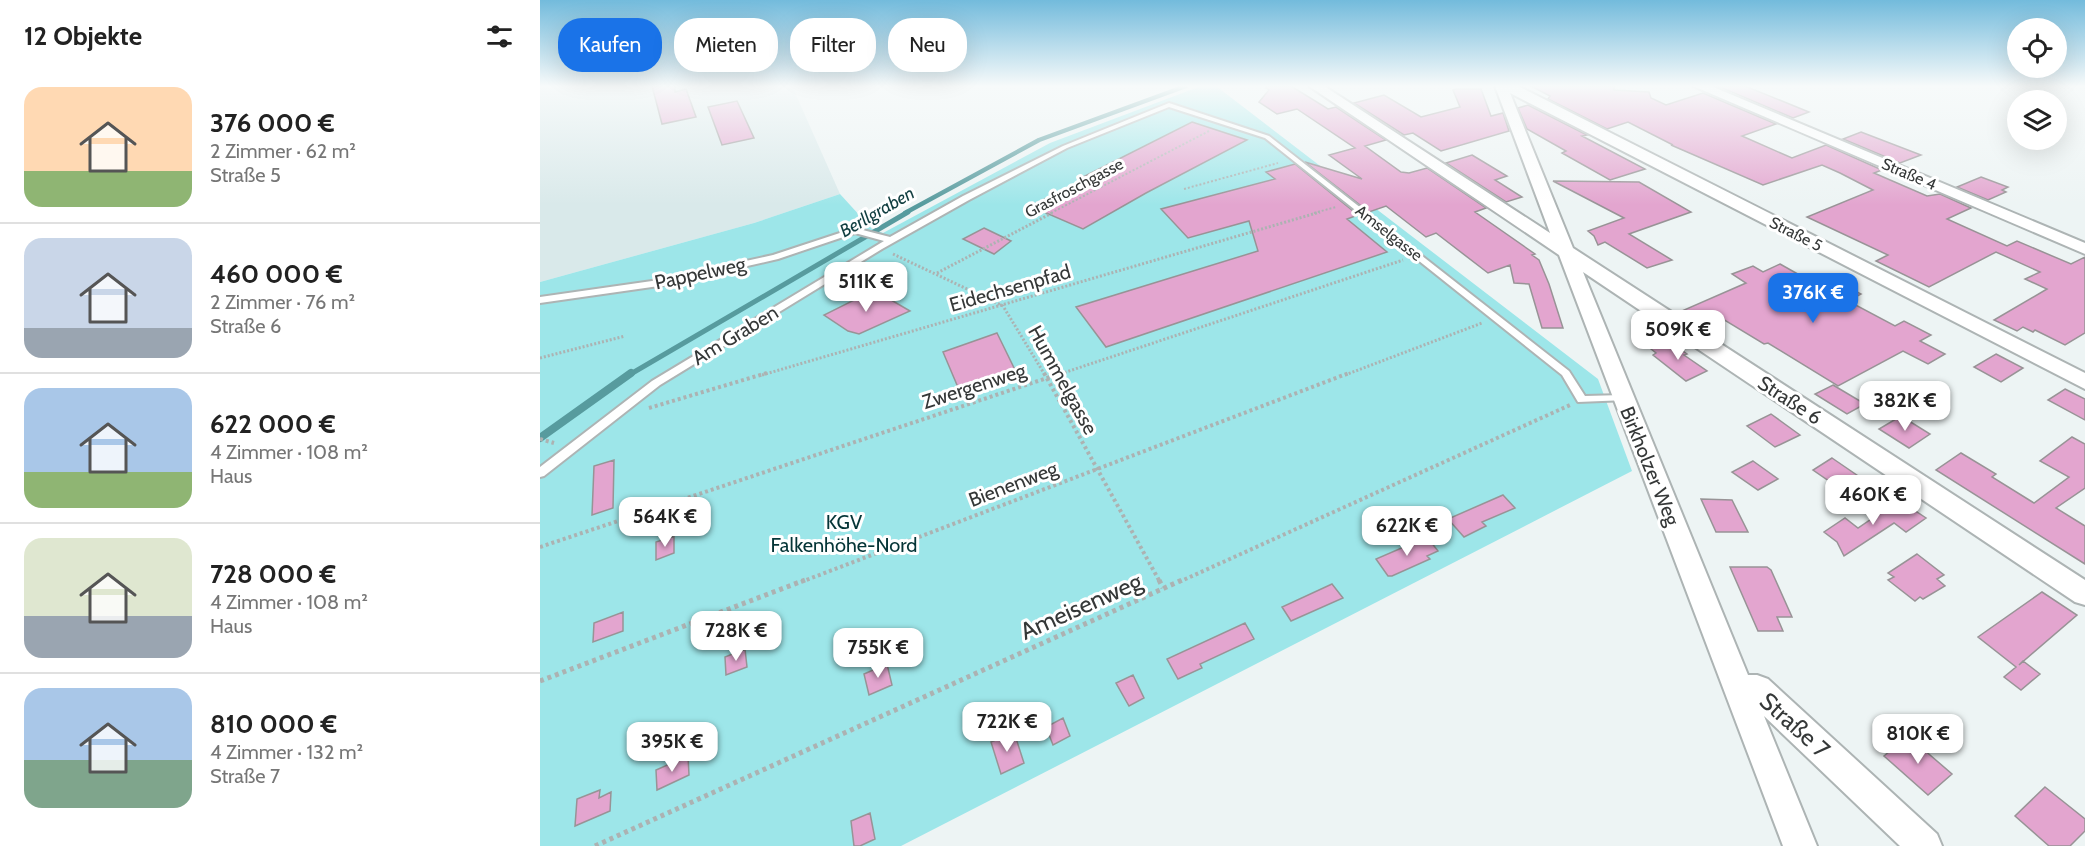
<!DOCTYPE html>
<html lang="de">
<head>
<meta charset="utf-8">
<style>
  body { margin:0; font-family:Cabin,sans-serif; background:#f2f2f2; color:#222; height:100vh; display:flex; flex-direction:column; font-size:22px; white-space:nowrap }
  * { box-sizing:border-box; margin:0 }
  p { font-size:20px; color:#767676 }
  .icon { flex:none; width:33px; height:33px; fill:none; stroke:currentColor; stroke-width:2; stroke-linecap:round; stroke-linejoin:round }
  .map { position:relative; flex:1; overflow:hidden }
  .drawer { display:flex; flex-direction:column; background:#fff; width:540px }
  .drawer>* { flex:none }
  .top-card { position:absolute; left:18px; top:18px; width:570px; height:54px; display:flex; gap:12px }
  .buttons { position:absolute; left:1467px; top:18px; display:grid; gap:12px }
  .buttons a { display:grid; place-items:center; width:60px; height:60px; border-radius:50%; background:#fff; box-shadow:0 6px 24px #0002; font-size:30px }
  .price { position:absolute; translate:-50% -51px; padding:0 14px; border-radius:12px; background:#fff; color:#222; font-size:20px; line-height:39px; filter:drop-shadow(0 2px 3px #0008) }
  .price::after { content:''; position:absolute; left:50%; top:36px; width:18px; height:14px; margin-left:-9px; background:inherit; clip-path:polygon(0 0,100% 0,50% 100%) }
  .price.current { background:#1a73e8; color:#fff }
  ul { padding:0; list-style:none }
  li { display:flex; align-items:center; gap:18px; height:150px; padding:0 24px }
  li+li { border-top:2px solid #e0e0e0 }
  li span { display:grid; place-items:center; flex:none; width:168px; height:120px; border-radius:18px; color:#555 }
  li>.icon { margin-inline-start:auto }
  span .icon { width:72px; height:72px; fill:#fffc; stroke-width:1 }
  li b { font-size:26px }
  h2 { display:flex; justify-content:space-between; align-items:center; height:72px; padding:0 24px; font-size:26px }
  .tag { padding:0 21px; border-radius:24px; background:#fff; box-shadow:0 6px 24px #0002; font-size:21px; line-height:54px }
  .tag.current { background:#1a73e8; color:#fff }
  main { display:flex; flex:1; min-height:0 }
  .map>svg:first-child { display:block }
  .built { fill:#d9e9ea }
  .green { fill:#9de6e9 }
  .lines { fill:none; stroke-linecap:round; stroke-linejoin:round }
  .stream-far2 { stroke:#579b9e; stroke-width:4.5 }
  .stream-far1 { stroke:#579b9e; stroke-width:5 }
  .stream { stroke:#579b9e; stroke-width:8 }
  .building { fill:#e3a5cf; stroke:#989396; stroke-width:1.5 }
  .lane-casing { stroke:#adb4b4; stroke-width:4 }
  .street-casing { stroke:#adb4b4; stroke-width:4 }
  .path-far3 { stroke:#acb2b2; stroke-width:2; stroke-dasharray:2 2; stroke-linecap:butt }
  .path-far2 { stroke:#acb2b2; stroke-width:3; stroke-dasharray:2 2; stroke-linecap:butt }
  .path-far1 { stroke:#acb2b2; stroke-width:4; stroke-dasharray:3 3; stroke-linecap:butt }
  .path { stroke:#acb2b2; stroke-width:5; stroke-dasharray:4 4; stroke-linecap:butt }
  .lane { fill:#fff; fill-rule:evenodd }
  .street { fill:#fff; fill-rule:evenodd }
  .labels { text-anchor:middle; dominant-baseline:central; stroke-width:6; stroke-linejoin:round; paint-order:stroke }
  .far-street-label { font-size:16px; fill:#353838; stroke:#fff }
  .far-water-label { font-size:18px; font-style:italic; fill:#113e40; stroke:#fff }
  .street-label { font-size:20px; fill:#353838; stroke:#fff }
  .park-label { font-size:20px; fill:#053537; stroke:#fff }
  .near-street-label { font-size:24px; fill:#353838; stroke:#fff }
</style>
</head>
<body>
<main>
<section class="drawer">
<h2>12 Objekte<svg class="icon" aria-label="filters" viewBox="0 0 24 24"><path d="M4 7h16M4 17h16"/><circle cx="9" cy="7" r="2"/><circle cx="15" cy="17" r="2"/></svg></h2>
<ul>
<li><span style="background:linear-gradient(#ffd9b3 70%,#8fb573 0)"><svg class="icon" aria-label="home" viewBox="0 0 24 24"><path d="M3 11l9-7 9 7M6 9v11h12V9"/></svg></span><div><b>376 000 €</b><p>2 Zimmer · 62 m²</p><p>Straße 5</p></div></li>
<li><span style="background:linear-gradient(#c9d6e8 75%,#9aa5b1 0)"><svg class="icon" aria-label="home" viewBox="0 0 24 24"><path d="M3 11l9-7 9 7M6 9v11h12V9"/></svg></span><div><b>460 000 €</b><p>2 Zimmer · 76 m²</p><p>Straße 6</p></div></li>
<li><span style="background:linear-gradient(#a9c7e8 70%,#8fb573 0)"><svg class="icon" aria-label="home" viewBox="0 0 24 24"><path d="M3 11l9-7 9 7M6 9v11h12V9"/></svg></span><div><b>622 000 €</b><p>4 Zimmer · 108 m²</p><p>Haus</p></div></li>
<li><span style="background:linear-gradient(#dfe7d0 65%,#9aa5b1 0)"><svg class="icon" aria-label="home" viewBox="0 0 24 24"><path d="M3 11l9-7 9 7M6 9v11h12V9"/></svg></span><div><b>728 000 €</b><p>4 Zimmer · 108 m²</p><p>Haus</p></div></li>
<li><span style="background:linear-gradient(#a9c7e8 60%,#7fa58c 0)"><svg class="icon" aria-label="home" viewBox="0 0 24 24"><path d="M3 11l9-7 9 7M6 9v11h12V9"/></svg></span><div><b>810 000 €</b><p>4 Zimmer · 132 m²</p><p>Straße 7</p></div></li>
</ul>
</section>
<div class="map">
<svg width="1545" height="846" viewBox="0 0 1545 846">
  <rect width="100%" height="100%" fill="#edf4f4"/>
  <!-- built -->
  <path class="built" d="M0,86H252L300,194L214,223L0,282Z"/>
  <!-- green -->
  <path class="green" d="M661,86H676L1058,379L1092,471L361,846H0V282L214,223L300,194L332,229L343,233L510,143Z"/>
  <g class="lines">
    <!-- stream-far2 -->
    <path class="stream-far2" d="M365,213L499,140L646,86"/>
    <!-- stream-far1 -->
    <path class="stream-far1" d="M89,375L368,212"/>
    <!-- stream -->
    <path class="stream" d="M0,438L91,373"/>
  </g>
  <!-- building -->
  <path class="building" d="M112,86H135V92L146,89L156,117L122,124Z
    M727,86H751L788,109L796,107L846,140L825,146L861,172L869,173L887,168L946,208L935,212L995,254L992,255L999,260L1009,284L1023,328H1002L989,284L974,283L970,265L948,273L896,233L886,237L846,206L829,212L765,162L822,179L789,155L815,148L757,109L737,114L719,102L729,90L726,88Z
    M991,86H1074V90L1109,92L1111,98L1126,105L1163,93L1236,124L1202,136L1252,158L1286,145L1342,170L1334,173L1387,196L1400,194L1431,208L1407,219L1467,246L1477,241L1531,264L1545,257V333L1525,345L1495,330L1493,332L1483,327L1477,331L1454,320L1507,289L1485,279L1500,272L1456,252L1389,287L1336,261L1348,255L1267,217L1333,190L1300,173L1282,165L1223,185L1131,145H1133L1088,122L1067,129L1008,99L1010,96Z
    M1184,86H1205L1269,112L1253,118L1180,87Z
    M916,89H941L951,116L963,113L969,131L901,151L873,133L864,135L814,103L844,95L881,117L920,107L913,90Z
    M197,101L214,138L182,145L168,107Z
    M988,105L1047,135L1042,136L1105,169L1070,180L1022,153L1026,151L987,129L978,108Z
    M652,122L707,140L606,193L543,229L490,206L547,179L543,177Z
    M1321,132L1381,155L1360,163L1303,139Z
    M932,155L967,176L955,180L982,197L966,202L906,163Z
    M755,164L818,215L807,219L847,252L566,347L536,307L718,251L709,221L648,238L621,209L735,179L726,172Z
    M1441,177L1468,187L1462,190L1466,192L1448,200L1417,187Z
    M1013,181L1099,182L1151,212L1089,234L1132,260L1107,268L1065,242L1058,245L1054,236L1048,231L1084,218Z
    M444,228L471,241L454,254L423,239Z
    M1240,264L1286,290L1300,283L1321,294L1308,301L1355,326L1364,321L1391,335L1380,341L1405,354L1388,364L1363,351L1298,386L1228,343L1224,344L1178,316L1164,322L1144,310L1206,283L1192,274L1213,266L1223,272Z
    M334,290L370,311L319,334L308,331L284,315Z
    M457,333L477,374L420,392L403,352Z
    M1129,341L1147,354L1144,355L1167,371L1146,381L1113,355L1116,353L1111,349Z
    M1456,354L1483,368L1461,382L1434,367Z
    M1293,385L1325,404L1307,414L1275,394Z
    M1525,389L1545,399V420L1508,400Z
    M1231,414L1260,435L1235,447L1207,426Z
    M1361,416L1390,434L1369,448L1339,429Z
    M1532,437L1545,444V488L1516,508L1545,526V564L1396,470L1421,453L1456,474L1452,477L1494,503L1529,477L1500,461Z
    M1292,458L1324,480L1305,492L1273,470Z
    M74,460L73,508L52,515L54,466Z
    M1213,461L1238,479L1218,490L1192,472Z
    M963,495L975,508L942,522L946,526L924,537L908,519Z
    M1161,499L1192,500L1208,532H1176Z
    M1359,500L1386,518L1366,532L1354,523L1304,556L1297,542L1284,532L1305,518L1318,528Z
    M134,536V553L116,560V542Z
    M887,537L898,551L887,556L890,559L852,576H848L836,559Z
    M1377,554L1404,575L1397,579L1405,586L1383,599L1380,597L1375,601L1348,580L1354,577L1348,573Z
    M1190,567H1227L1231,570L1252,617H1237L1243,631H1218Z
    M792,584L803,598L751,621L742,607Z
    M1502,592L1537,615L1479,665L1483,661L1500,674L1481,690L1464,677L1476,667L1438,637Z
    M83,612V631L53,642L54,623Z
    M705,623L714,639L660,664L662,668L638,679L627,659Z
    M205,649L207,667L186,675L185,657Z
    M347,664L352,685L329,695L324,674Z
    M593,675L604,698L589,706L576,683Z
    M523,718L530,736L513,745L506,727Z
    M474,732L484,763L461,774L451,742Z
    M1368,736L1412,774L1388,795L1344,756Z
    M148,756L149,775L117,790L116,770Z
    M1505,787L1545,819V831L1530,846H1509L1475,816Z
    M60,790L59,798L71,792L70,811L35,826L37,799Z
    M330,813L335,839L320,846H314L311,821Z"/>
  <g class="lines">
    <!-- lane casing -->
    <g class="lane-casing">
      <path id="lane" d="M629,103L729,136L1029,371L1045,396L1083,395L1087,396L1088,398L1087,400L1038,402L1022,375L725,138L629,107L527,148L429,200L342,249L120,385L4,476L0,477V467L112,381L344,241L315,233L238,259L119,286L0,303V297L119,280L233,255L315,228L350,237L423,196L523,146Z"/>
    </g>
    <!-- street casing -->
    <g class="street-casing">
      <path id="street" d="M769,86H784L1010,233L955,86H978L1545,373V389L970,93L1033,248L1545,580V605L1535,602L1043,272L1208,675H1217L1228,679L1397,834L1402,846H1360L1224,716L1277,846H1243L1019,255Z
        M1153,86H1171L1545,243V254Z"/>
    </g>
    <!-- path-far3 -->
    <path class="path-far3" d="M644,189L738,163
      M511,213L669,131
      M774,213L796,207"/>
    <!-- path-far2 -->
    <path class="path-far2" d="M353,254L463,306L505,375
      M397,273L514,212
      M0,358L85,336
      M222,375L780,212
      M517,375L863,260
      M805,375L942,323"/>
    <!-- path-far1 -->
    <path class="path-far1" d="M504,373L620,582
      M109,408L227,373
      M0,439L14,443
      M0,547L522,373
      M261,582L809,373
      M639,582L1030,405"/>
    <!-- path -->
    <path class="path" d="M619,580L623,588
      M0,681L265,580
      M55,846L642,580"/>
    <!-- lane -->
    <use href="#lane" class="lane"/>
    <!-- street -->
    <use href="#street" class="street"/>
  </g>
  <!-- sky -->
  <linearGradient id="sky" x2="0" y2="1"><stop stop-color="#73bbdc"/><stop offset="0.42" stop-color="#f7fafa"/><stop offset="1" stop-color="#f7fafa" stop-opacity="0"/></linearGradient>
  <rect width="1545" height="205" fill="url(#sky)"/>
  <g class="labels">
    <!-- far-street labels -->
    <g class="far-street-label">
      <text transform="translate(1369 174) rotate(23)">Straße 4</text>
      <text transform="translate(534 188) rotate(-28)">Grasfroschgasse</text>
      <text transform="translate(849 233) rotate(38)">Amselgasse</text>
      <text transform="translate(1256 234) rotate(27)">Straße 5</text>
    </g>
    <!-- far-water labels -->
    <g class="far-water-label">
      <text transform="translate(337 212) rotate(-30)">Berllgraben</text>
    </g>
    <!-- street labels -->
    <g class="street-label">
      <text transform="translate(160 273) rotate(-12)">Pappelweg</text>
      <text transform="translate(470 288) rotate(-16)">Eidechsenpfad</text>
      <text transform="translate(195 335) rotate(-31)">Am Graben</text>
      <text transform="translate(523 380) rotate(61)">Hummelgasse</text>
      <text transform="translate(434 386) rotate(-18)">Zwergenweg</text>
      <text transform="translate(1250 400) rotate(33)">Straße 6</text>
      <text transform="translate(1110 466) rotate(68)">Birkholzer Weg</text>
      <text transform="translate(473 484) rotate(-21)">Bienenweg</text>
    </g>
    <!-- park labels -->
    <g class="park-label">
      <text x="304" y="522">KGV<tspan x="304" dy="23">Falkenhöhe-Nord</tspan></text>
    </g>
    <!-- near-street labels -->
    <g class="near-street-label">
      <text transform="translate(541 606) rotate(-24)">Ameisenweg</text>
      <text transform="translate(1255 725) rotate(42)">Straße 7</text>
    </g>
  </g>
</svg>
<div class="buttons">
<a><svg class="icon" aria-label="locate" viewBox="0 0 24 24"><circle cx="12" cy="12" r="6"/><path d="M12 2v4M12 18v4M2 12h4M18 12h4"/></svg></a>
<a><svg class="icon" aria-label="layers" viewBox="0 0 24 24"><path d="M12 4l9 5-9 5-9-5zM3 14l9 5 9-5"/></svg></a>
</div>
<b class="price" style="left:326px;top:313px">511K €</b>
<b class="price current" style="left:1273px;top:324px">376K €</b>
<b class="price" style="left:1138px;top:361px">509K €</b>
<b class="price" style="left:1365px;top:432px">382K €</b>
<b class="price" style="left:1333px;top:526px">460K €</b>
<b class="price" style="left:125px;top:548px">564K €</b>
<b class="price" style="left:867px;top:557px">622K €</b>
<b class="price" style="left:196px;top:662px">728K €</b>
<b class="price" style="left:338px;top:679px">755K €</b>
<b class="price" style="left:467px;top:753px">722K €</b>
<b class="price" style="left:1378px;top:765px">810K €</b>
<b class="price" style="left:132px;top:773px">395K €</b>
<div class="top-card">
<a class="tag current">Kaufen</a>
<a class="tag">Mieten</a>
<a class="tag">Filter</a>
<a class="tag">Neu</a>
</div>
</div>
</main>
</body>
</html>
